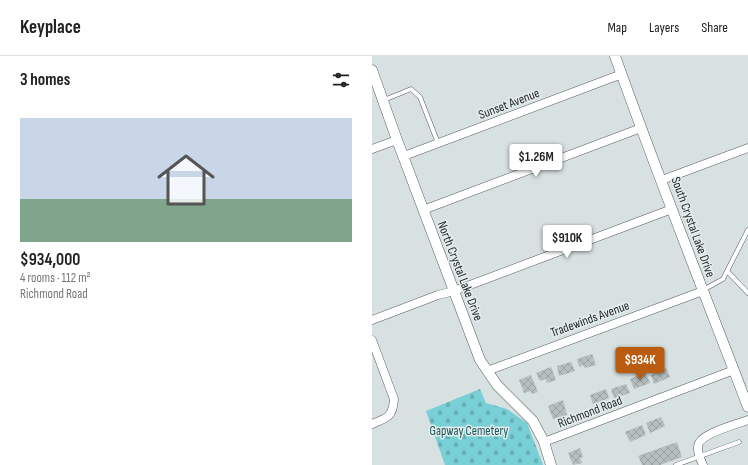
<!DOCTYPE html>
<html lang="en">
<head>
<meta charset="utf-8">
<style>
  body { margin:0; font-family:"Sofia Sans Condensed",sans-serif; background:#f2f2f2; color:#222; height:100vh; display:flex; flex-direction:column; font-size:15px; white-space:nowrap }
  * { box-sizing:border-box; margin:0 }
  p { font-size:13px; color:#767676 }
  .icon { flex:none; width:22px; height:22px; fill:none; stroke:currentColor; stroke-width:2; stroke-linecap:round; stroke-linejoin:round }
  .map { position:relative; flex:1; overflow:hidden }
  .sheet { display:flex; flex-direction:column; background:#fff; width:372px }
  .sheet>* { flex:none }
  .price { position:absolute; translate:-50% -34px; padding:0 9px; border-radius:4px; background:#fff; color:#222; font-size:13px; line-height:26px; filter:drop-shadow(0 1px 2px #0008) }
  .price::after { content:''; position:absolute; left:50%; top:24px; width:12px; height:9px; margin-left:-6px; background:inherit; clip-path:polygon(0 0,100% 0,50% 100%) }
  .price.current { background:#ba5c10; color:#fff }
  ul { padding:0; list-style:none }
  li { display:grid; align-content:center; gap:8px; height:212px; padding:0 20px }
  li span { display:grid; place-items:center; height:124px; border-radius:0px; color:#555 }
  li>.icon { margin-inline-start:auto }
  span .icon { width:72px; height:72px; fill:#fffc; stroke-width:1 }
  li b { font-size:17px }
  h2 { display:flex; justify-content:space-between; align-items:center; height:48px; padding:0 20px; font-size:17px }
  header { display:flex; align-items:center; gap:24px; box-sizing:border-box; height:56px; padding:0 20px; background:#fff; border-bottom:1px solid #e0e0e0 }
  header strong { font-size:19px }
  nav { display:flex; gap:22px; margin-inline-start:auto; font-size:14px }
  main { display:flex; flex:1; min-height:0 }
  .map>svg:first-child { display:block }
  .cemetery { fill:url(#cemetery-stones) }
  .building { fill:url(#building-cross-hatch) }
  .lines { fill:none; stroke-linecap:round; stroke-linejoin:round }
  .service-casing { stroke:#545b5c; stroke-width:5 }
  .minor-casing { stroke:#545b5c; stroke-width:9 }
  .tertiary-casing { stroke:#545b5c; stroke-width:11 }
  .service { stroke:#fff; stroke-width:4 }
  .minor { stroke:#fff; stroke-width:8 }
  .tertiary { stroke:#fff; stroke-width:10 }
  .labels { text-anchor:middle; dominant-baseline:central; stroke-width:3; stroke-linejoin:round; paint-order:stroke }
  .street-label { font-size:13px; fill:#242727; stroke:#e5eeee }
  .park-label { font-size:13px; fill:#195458; stroke:#e5eeee }
</style>
</head>
<body>
<header>
<strong>Keyplace</strong>
<nav><a>Map</a><a>Layers</a><a>Share</a></nav>
</header>
<main>
<section class="sheet">
<h2>3 homes<svg class="icon" aria-label="filters" viewBox="0 0 24 24"><path d="M4 7h16M4 17h16"/><circle cx="9" cy="7" r="2"/><circle cx="15" cy="17" r="2"/></svg></h2>
<ul>
<li><span style="background:linear-gradient(#c9d6e8 65%,#7fa58c 0)"><svg class="icon" aria-label="home" viewBox="0 0 24 24"><path d="M3 11l9-7 9 7M6 9v11h12V9"/></svg></span><div><b>$934,000</b><p>4 rooms · 112 m²</p><p>Richmond Road</p></div></li>
</ul>
</section>
<div class="map">
<svg width="376" height="409" viewBox="0 0 376 409">
  <defs>
    <pattern id="cemetery-stones" width="16" height="16" patternUnits="userSpaceOnUse"><rect width="16" height="16" fill="#78cfd5"/><path d="M2 7V4a2 2 0 0 1 4 0v3zM10 15v-3a2 2 0 0 1 4 0v3z" fill="#68b2b7"/></pattern>
    <pattern id="building-cross-hatch" width="8" height="8" patternUnits="userSpaceOnUse"><rect width="8" height="8" fill="#b6bebf"/><path d="M0 0l8 8M0 8l8-8" fill="none" stroke="#9ca3a4"/></pattern>
  </defs>
  <rect width="100%" height="100%" fill="#d8e1e1"/>
  <!-- cemetery -->
  <path class="cemetery" d="M108,333L114,347L135,353L155,367L171,409H73L54,355Z"/>
  <!-- building -->
  <path class="building" d="M220,298L224,309L213,312L211,309L207,311L205,303Z
    M199,306L203,315L187,320L185,310Z
    M179,311L184,324L175,327L174,323L168,325L164,317Z
    M294,312L298,321L282,328L279,319Z
    M274,317L278,327L262,333L258,323Z
    M159,319L166,336L160,338L159,335L152,337L147,324Z
    M254,328L258,337L242,342L239,333Z
    M234,333L237,342L221,348L218,339Z
    M191,344L195,359L181,363L176,350Z
    M289,361L293,370L278,377L274,367Z
    M270,369L274,379L258,386L253,376Z
    M305,386L310,401L288,409H270L266,400Z
    M208,392L211,401L208,402L210,407L201,409L196,397Z"/>
  <g class="lines">
    <!-- service casing -->
    <g class="service-casing">
      <path id="service" d="M12,44L39,33L48,41L66,87
        M355,215L376,237
        M331,234L351,223L376,174
        M304,409L367,386"/>
    </g>
    <!-- minor casing -->
    <g class="minor-casing">
      <path id="minor" d="M0,93L25,84
        M32,100L250,18
        M290,124L376,92
        M51,154L269,72
        M0,264L66,239L82,235L300,153
        M0,284L22,343C21,361 15,362 0,368
        M115,315L331,235
        M172,386L362,314
        M331,409C328,402 324,394 327,387C332,377 365,368 376,364"/>
    </g>
    <!-- tertiary casing -->
    <g class="tertiary-casing">
      <path id="tertiary" d="M243,0C285,118 331,234 376,351
        M0,14L25,84L108,304L125,329L161,365L172,386L179,409"/>
    </g>
    <!-- service -->
    <use href="#service" class="service"/>
    <!-- minor -->
    <use href="#minor" class="minor"/>
    <!-- tertiary -->
    <use href="#tertiary" class="tertiary"/>
  </g>
  <g class="labels">
    <!-- street labels -->
    <g class="street-label">
      <text transform="translate(137 48) rotate(-21)">Sunset Avenue</text>
      <text transform="translate(321 171) rotate(70)">South Crystal Lake Drive</text>
      <text transform="translate(88 215) rotate(69)">North Crystal Lake Drive</text>
      <text transform="translate(218 263) rotate(-20)">Tradewinds Avenue</text>
      <text transform="translate(218 356) rotate(-21)">Richmond Road</text>
    </g>
    <!-- park labels -->
    <g class="park-label">
      <text x="97" y="375">Gapway Cemetery</text>
    </g>
  </g>
</svg>
<b class="price" style="left:164px;top:122px">$1.26M</b>
<b class="price" style="left:195px;top:203px">$910K</b>
<b class="price current" style="left:268px;top:325px">$934K</b>
</div>
</main>
</body>
</html>
